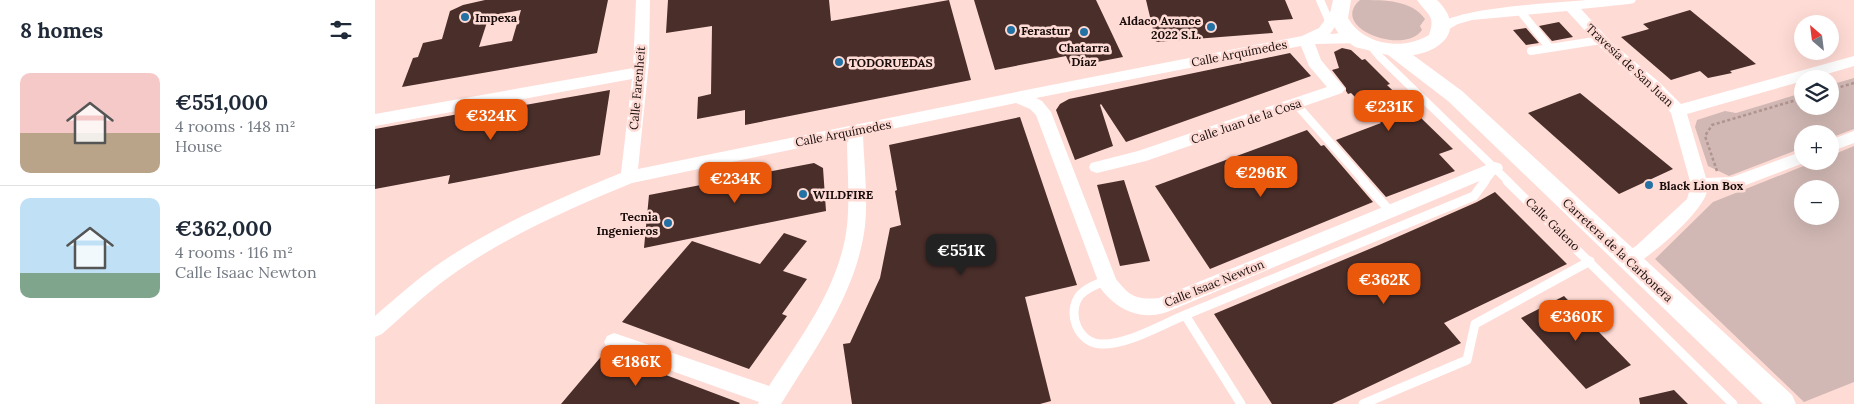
<!DOCTYPE html>
<html lang="en">
<head>
<meta charset="utf-8">
<style>
  body { margin:0; font-family:Lora,serif; background:#f2f2f3; color:#1f2937; height:100vh; display:flex; flex-direction:column; font-size:19px; white-space:nowrap }
  * { box-sizing:border-box; margin:0 }
  p { font-size:16px; color:#747a83 }
  .icon { flex:none; width:28px; height:28px; fill:none; stroke:currentColor; stroke-width:2; stroke-linecap:round; stroke-linejoin:round }
  .map { position:relative; flex:1; overflow:hidden }
  .side { display:flex; flex-direction:column; background:#fff; width:375px }
  .side>* { flex:none }
  .needle { width:32px; rotate:332deg }
  .tools { position:absolute; left:1419px; top:15px; display:grid; gap:10px }
  .tools a { display:grid; place-items:center; width:45px; height:45px; border-radius:50%; background:#fff; box-shadow:0 5px 20px #0002; font-size:25px }
  .price { position:absolute; translate:-50% -42px; padding:0 11px; border-radius:10px; background:#ea580c; color:#fff; font-size:16px; line-height:32px; filter:drop-shadow(0 1px 2px #0008) }
  .price::after { content:''; position:absolute; left:50%; top:30px; width:15px; height:11px; margin-left:-8px; background:inherit; clip-path:polygon(0 0,100% 0,50% 100%) }
  .price.selected { background:#222; color:#fff }
  ul { padding:0; list-style:none }
  li { display:flex; align-items:center; gap:15px; height:125px; padding:0 20px }
  li+li { border-top:1px solid #e0e1e3 }
  li span { display:grid; place-items:center; flex:none; width:140px; height:100px; border-radius:10px; color:#555 }
  li>.icon { margin-inline-start:auto }
  span .icon { width:60px; height:60px; fill:#fffc; stroke-width:1 }
  li b { font-size:21px }
  h2 { display:flex; justify-content:space-between; align-items:center; height:60px; padding:0 20px; font-size:21px }
  main { display:flex; flex:1; min-height:0 }
  .map>svg:first-child { display:block }
  .green { fill:#d1b8b4; fill-rule:evenodd }
  .building { fill:#492e2a; fill-rule:evenodd }
  .lines { fill:none; stroke-linecap:round; stroke-linejoin:round }
  .path { stroke:#af938f; stroke-width:2.5; stroke-dasharray:3 2.5; stroke-linecap:butt }
  .service-far1 { stroke:#fff; stroke-width:8 }
  .service { stroke:#fff; stroke-width:9 }
  .minor { fill:#fff; fill-rule:evenodd }
  .tertiary { fill:#fff; fill-rule:evenodd }
  .poi-dot { fill:#2471a3; stroke:#ffdbd5; stroke-width:2 }
  .labels { text-anchor:middle; dominant-baseline:central; stroke-width:5; stroke-linejoin:round; paint-order:stroke }
  .poi-label { font-size:12px; font-weight:bold; fill:#180d0b; stroke:#ffdbd5; text-anchor:start }
  .street-label { font-size:12px; fill:#180d0b; stroke:#ffdbd5 }
</style>
</head>
<body>
<main>
<section class="side">
<h2>8 homes<svg class="icon" aria-label="filters" viewBox="0 0 24 24"><path d="M4 7h16M4 17h16"/><circle cx="9" cy="7" r="2"/><circle cx="15" cy="17" r="2"/></svg></h2>
<ul>
<li><span style="background:linear-gradient(#f6c9c9 60%,#b9a48a 0)"><svg class="icon" aria-label="home" viewBox="0 0 24 24"><path d="M3 11l9-7 9 7M6 9v11h12V9"/></svg></span><div><b>€551,000</b><p>4 rooms · 148 m²</p><p>House</p></div></li>
<li><span style="background:linear-gradient(#bfe0f5 75%,#7fa58c 0)"><svg class="icon" aria-label="home" viewBox="0 0 24 24"><path d="M3 11l9-7 9 7M6 9v11h12V9"/></svg></span><div><b>€362,000</b><p>4 rooms · 116 m²</p><p>Calle Isaac Newton</p></div></li>
</ul>
</section>
<div class="map">
<svg width="1479" height="404" viewBox="0 0 1479 404">
  <rect width="100%" height="100%" fill="#ffdbd5"/>
  <!-- green -->
  <path class="green" d="M985,0C1010,0 1037,0 1050,19L1045,26L1047,30C1029,56 953,28 985,0Z
    M1479,78V129L1455,138V134H1428L1427,148L1354,176L1333,166L1320,127L1322,120L1350,111L1361,113L1427,93L1428,106H1455V85Z
    M1479,146V382L1429,402L1280,259L1338,202L1441,161H1455V156ZM1428,189H1455V216H1428Z"/>
  <!-- building -->
  <path class="building" d="M110,0H233L222,53L27,87L38,58L43,57L48,43L67,39L75,11L88,5ZM146,10L137,41L104,47L114,16Z
    M293,0H454L456,21L574,0L596,80L370,125V110L322,119L323,97L336,94L337,26L291,33Z
    M599,0H721L748,57L696,67L691,56L620,70Z
    M771,0H910L918,19L893,21L898,33L781,42Z
    M1315,10L1381,64L1355,71L1357,73L1333,78L1325,71L1296,80L1246,37L1274,29L1268,24Z
    M1184,22L1198,37L1177,41L1164,26Z
    M1151,28L1164,43L1151,45L1138,30Z
    M967,48L976,50L987,60L990,59L1015,84L1012,85L1078,149L1064,154L1080,171L1011,197L961,140L1006,123L976,93L973,94L971,91V88L957,70L964,68L959,52Z
    M915,53L936,76L751,142L726,104L725,105L738,146L700,160L681,110L685,104L694,99Z
    M235,90L225,155L73,184L75,175L0,189V129L95,112L94,115Z
    M1205,93L1249,129L1298,169L1244,194L1153,113Z
    M645,117L702,285L650,297L676,401L665,404H477L468,344L475,343L505,278L515,228L526,225L520,191L522,190L514,145Z
    M932,130L946,146L949,145L998,202L835,269L780,186Z
    M439,163L448,168L451,211L269,248L274,195Z
    M749,180L775,261L745,266L722,185Z
    M1120,192L1192,264L1069,323L1086,343L957,404H897L839,314L1004,245L1102,202Z
    M409,233L432,241L408,271L432,279L407,314L412,316L374,369L247,322L317,241L385,264Z
    M1189,296L1256,365L1211,389L1146,318Z
    M230,352L365,403L364,404H186Z
    M1299,390L1313,404H1265L1264,398Z"/>
  <g class="lines">
    <!-- path -->
    <path class="path" d="M1455,90L1479,83
      M1342,171L1330,136L1337,125L1428,98"/>
    <!-- service-far1 -->
    <path class="service-far1" d="M945,0L955,23
      M1145,11L1175,48
      M996,46L1005,57L1134,182
      M1156,51L1226,40
      M920,103L990,182
      M1109,182L1120,168"/>
    <!-- service -->
    <path class="service" d="M988,181L1015,211
      M1132,181L1358,404
      M732,280C723,284 712,287 705,295C691,313 703,343 726,344C752,345 786,325 810,315
      M866,404L810,315L1099,196L1110,181
      M988,404L1092,360L1100,324L1215,261"/>
    <!-- minor -->
    <path class="minor" d="M261,0H275L274,62L263,169L661,88L927,36L944,28L957,10H967L969,13L955,34L969,33L988,37L990,40L988,43L940,44L946,60L970,89L967,93L771,161L722,173L716,171L714,167L716,163L763,151L952,87L934,66L926,46L661,98L667,101L676,112L741,279C755,297 762,300 784,298L1114,164L1120,162L1126,164L1128,168L1126,172L792,312C765,321 742,310 726,289L661,115L655,109L641,103L488,135C489,163 493,198 490,226C482,292 440,349 406,404H383L384,402L232,348L229,342L232,336L239,333L394,386C426,337 465,286 472,226C475,197 472,167 472,138L257,183C194,209 129,237 74,277C50,294 29,315 7,334L0,337V316C22,297 44,277 68,261C123,224 185,198 246,173L257,79L0,126V114L258,68Z
      M1211,0H1261L1259,3L1254,4L1206,9L1236,42L1284,82L1306,104L1479,56V66L1435,79H1428V81L1312,114L1331,178L1357,177L1428,151V161H1434L1358,190L1332,191C1329,211 1272,261 1253,268L1246,265L1244,260L1246,255L1261,246L1312,199L1316,185L1296,113L1288,104L1226,48L1192,11L1097,20L1083,24L1067,33L1062,31L1060,28C1073,7 1183,3 1211,0Z
      M1479,131V143L1455,152V140Z"/>
    <!-- tertiary -->
    <path class="tertiary" d="M958,0H976L973,18C988,45 1028,51 1054,35C1061,14 1052,15 1042,0H1062C1090,27 1070,50 1038,55L1087,91L1417,395L1421,404H1388L1073,101L1013,55L980,47L965,36L954,18Z"/>
  </g>
  <!-- markers -->
  <g class="poi-dot">
    <circle cx="90" cy="17" r="5"/>
    <circle cx="836" cy="27" r="5"/>
    <circle cx="636" cy="30" r="5"/>
    <circle cx="709" cy="32" r="5"/>
    <circle cx="464" cy="62" r="5"/>
    <circle cx="1274" cy="185" r="5"/>
    <circle cx="428" cy="194" r="5"/>
    <circle cx="293" cy="223" r="5"/>
  </g>
  <g class="labels">
    <!-- poi labels -->
    <g class="poi-label">
      <text x="100" y="17">Impexa</text>
      <text x="826" y="20" text-anchor="end">Aldaco Avance<tspan x="826" dy="14">2022 S.L.</tspan></text>
      <text x="646" y="30">Ferastur</text>
      <text x="709" y="47" text-anchor="middle">Chatarra<tspan x="709" dy="14">Díaz</tspan></text>
      <text x="474" y="62">TODORUEDAS</text>
      <text x="1284" y="185">Black Lion Box</text>
      <text x="438" y="194">WILDFIRE</text>
      <text x="283" y="216" text-anchor="end">Tecnia<tspan x="283" dy="14">Ingenieros</tspan></text>
    </g>
    <!-- street labels -->
    <g class="street-label">
      <text transform="translate(864 53) rotate(-11)">Calle Arquímedes</text>
      <text transform="translate(1255 65) rotate(43)">Travesía de San Juan</text>
      <text transform="translate(262 88) rotate(-85)">Calle Farenheit</text>
      <text transform="translate(871 121) rotate(-19)">Calle Juan de la Cosa</text>
      <text transform="translate(468 133) rotate(-11)">Calle Arquímedes</text>
      <text transform="translate(1178 224) rotate(44)">Calle Galeno</text>
      <text transform="translate(1243 250) rotate(43)">Carretera de la Carbonera</text>
      <text transform="translate(839 283) rotate(-22)">Calle Isaac Newton</text>
    </g>
  </g>
</svg>
<div class="tools">
<a><svg class="needle" viewBox="-14 -14 28 28"><path d="M0-13l5 13h-10z" fill="#e53935"/><path d="M0 13l5-13h-10z" fill="#747a83"/></svg></a>
<a><svg class="icon" aria-label="layers" viewBox="0 0 24 24"><path d="M12 4l9 5-9 5-9-5zM3 14l9 5 9-5"/></svg></a>
<a>+</a>
<a>−</a>
</div>
<b class="price" style="left:1014px;top:132px">€231K</b>
<b class="price" style="left:116px;top:141px">€324K</b>
<b class="price" style="left:886px;top:198px">€296K</b>
<b class="price" style="left:360px;top:204px">€234K</b>
<b class="price selected" style="left:586px;top:276px">€551K</b>
<b class="price" style="left:1009px;top:305px">€362K</b>
<b class="price" style="left:1201px;top:342px">€360K</b>
<b class="price" style="left:261px;top:387px">€186K</b>
</div>
</main>
</body>
</html>
